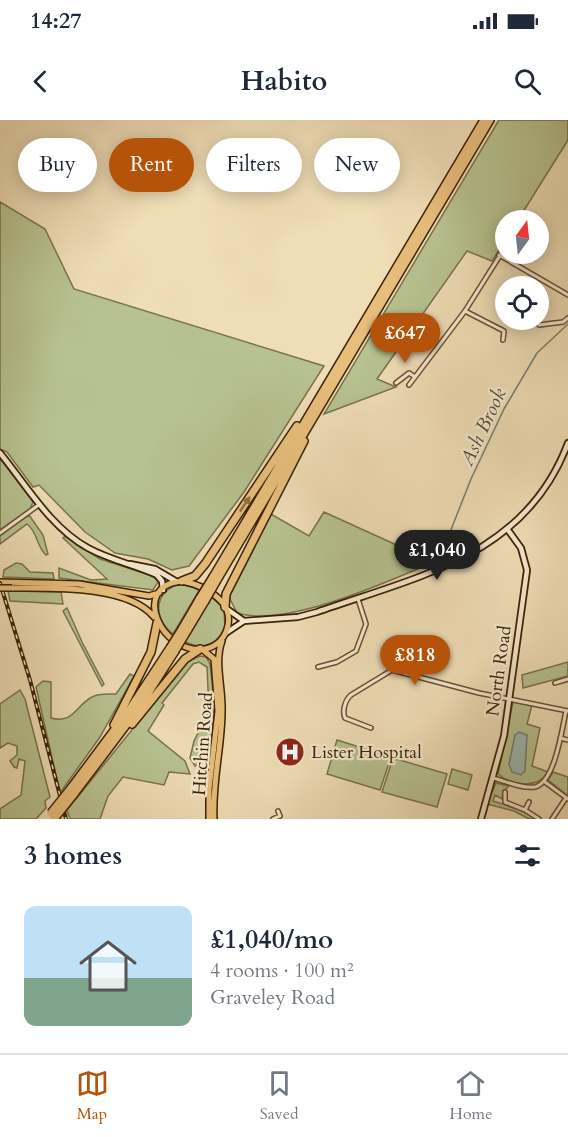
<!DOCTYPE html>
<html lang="en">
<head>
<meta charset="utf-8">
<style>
  body { margin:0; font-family:Cardo,serif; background:#f6f6f7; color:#1f2937; height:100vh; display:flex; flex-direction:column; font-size:22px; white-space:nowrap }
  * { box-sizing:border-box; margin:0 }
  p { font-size:20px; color:#747a83 }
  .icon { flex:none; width:33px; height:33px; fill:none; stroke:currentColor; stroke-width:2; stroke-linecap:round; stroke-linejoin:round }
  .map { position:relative; height:699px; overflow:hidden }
  .side { display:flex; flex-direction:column; background:#fff; flex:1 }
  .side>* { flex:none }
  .hud { position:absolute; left:18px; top:18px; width:532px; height:54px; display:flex; gap:12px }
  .needle { width:39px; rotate:15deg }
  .tools { position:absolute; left:495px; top:90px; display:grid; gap:12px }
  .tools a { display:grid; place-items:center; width:54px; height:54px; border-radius:50%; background:#fff; box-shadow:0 3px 15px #0003; font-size:30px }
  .price { position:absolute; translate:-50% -51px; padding:0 14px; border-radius:21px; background:#b45309; color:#fff; font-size:20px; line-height:39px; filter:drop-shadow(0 2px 3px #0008) }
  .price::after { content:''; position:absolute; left:50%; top:36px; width:18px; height:14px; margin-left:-9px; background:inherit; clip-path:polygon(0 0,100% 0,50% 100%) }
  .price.on { background:#222; color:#fff }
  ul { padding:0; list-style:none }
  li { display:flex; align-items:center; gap:18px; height:150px; padding:0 24px }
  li+li { border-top:2px solid #e0e1e3 }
  li span { display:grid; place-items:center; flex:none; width:168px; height:120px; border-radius:12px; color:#555 }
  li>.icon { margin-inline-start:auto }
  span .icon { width:72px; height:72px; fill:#fffc; stroke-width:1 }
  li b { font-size:26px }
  h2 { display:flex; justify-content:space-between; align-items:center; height:72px; padding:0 24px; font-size:26px }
  .tag { padding:0 21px; border-radius:27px; background:#fff; box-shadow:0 3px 15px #0003; font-size:21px; line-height:54px }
  .tag.on { background:#b45309; color:#fff }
  .status { display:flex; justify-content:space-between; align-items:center; height:42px; padding:0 30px; background:#fff; direction:ltr }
  .status svg { height:16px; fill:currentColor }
  header { display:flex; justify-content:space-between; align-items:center; height:78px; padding:0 24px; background:#fff; font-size:27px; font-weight:700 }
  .tabs { display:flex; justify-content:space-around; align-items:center; height:84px; border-top:2px solid #e0e1e3; background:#fff; font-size:16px; color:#747a83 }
  .tabs a { display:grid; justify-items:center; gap:3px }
  .tabs .on { color:#b45309 }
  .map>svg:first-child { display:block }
  .green { fill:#b7c290; stroke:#79724a; stroke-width:1.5 }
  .water { fill:#9bbab5; stroke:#757d6e; stroke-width:1.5 }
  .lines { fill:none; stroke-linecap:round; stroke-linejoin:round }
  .stream { stroke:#757d6e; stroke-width:1.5 }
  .street-casing { stroke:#685030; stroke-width:6 }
  .secondary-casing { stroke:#3b2103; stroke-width:8 }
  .primary-casing { stroke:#3b2103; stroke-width:8 }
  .highway-casing { stroke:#3b2103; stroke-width:10 }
  .street { stroke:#f5e9d0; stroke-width:3 }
  .secondary { stroke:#f5e9d0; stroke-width:4.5 }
  .primary { stroke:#e8be7b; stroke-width:5 }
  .highway { stroke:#e8be7b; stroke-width:7 }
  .rail-casing { stroke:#3b2103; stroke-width:4 }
  .rail { stroke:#f5e9d0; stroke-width:1.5; stroke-dasharray:4.5; stroke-linecap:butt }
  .primary-bridge-casing { stroke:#3b2103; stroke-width:8; stroke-linecap:butt }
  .highway-bridge-casing { stroke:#3b2103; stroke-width:10; stroke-linecap:butt }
  .primary-bridge { stroke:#e8be7b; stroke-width:5 }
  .highway-bridge { stroke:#e8be7b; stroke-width:7 }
  .oneway { fill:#92703f }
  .labels { text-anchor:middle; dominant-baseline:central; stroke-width:4.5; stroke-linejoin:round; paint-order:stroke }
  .street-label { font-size:18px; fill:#3b2103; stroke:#f5e9d0 }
  .poi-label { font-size:18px; fill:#3b2103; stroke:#f5e9d0; text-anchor:start }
  .water-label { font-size:20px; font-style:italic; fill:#584f38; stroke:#f5e9d0 }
</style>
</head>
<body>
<div class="status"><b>14:27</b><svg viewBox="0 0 49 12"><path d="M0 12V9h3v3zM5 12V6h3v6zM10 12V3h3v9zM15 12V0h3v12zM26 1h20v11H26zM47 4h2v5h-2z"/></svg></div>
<header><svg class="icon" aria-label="back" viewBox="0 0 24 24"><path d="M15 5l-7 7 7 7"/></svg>Habito<svg class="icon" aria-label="search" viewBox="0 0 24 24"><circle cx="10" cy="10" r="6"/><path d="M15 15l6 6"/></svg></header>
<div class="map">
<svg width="568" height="699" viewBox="0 0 568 699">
  <rect width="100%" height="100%" fill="#efddb6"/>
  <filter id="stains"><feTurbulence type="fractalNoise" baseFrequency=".00333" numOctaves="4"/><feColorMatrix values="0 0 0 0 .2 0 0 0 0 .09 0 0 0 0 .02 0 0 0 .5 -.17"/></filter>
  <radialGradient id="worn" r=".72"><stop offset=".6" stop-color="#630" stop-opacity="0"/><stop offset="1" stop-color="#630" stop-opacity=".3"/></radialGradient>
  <!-- green -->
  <path class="green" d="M499,0H568V20L518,100H506L505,120L492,141L467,131L377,259L396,267L324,294Z
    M0,82L45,109L74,169L324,246L244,372L189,446L172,450L148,439L115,433L85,412L39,365L33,367L7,332L0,329Z
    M0,338L33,382L30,389L0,410Z
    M324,392L434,442C386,462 287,508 237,493L229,477L271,394L309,416Z
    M29,395L43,415L48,434L46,435C36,426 38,412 27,404L0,424V414Z
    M65,416L100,439L153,456L158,462L153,470L59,458V448L91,460L107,459L63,418Z
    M16,443L22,444L30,452L53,453L54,459L3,457L4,450Z
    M180,464L200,469L173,514C152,498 154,471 180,464Z
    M8,471L61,472L63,484L10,481Z
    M211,476L224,489L225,509C216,525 201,531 184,521Z
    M67,488L82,522L104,564L102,566L63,491Z
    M200,536L206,537L210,544C213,571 222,630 195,646L190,638L194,621L209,591L207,547L199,542L193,544L162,583L164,585L148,611L185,641L190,654L169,652L164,665L123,657L108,676L100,699H70L67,690L187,542Z
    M568,542V556L523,568L522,555Z
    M130,554L134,556L100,617L60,673L36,567L43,561L51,562V598C74,604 75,586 92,577C98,573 110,574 116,574Z
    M20,570L25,579L50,677L45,681L46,688L36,699H0V689L21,675L25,641L19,639L17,648L14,647L10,641L17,635V626L8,623L0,628V584Z
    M513,582L532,585L527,604L540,608L532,646L548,652C538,669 512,666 498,654Z
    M337,620L391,637L380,670L327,654Z
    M393,638L447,654L437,687L382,672Z
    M452,649L472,655L468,670L448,664Z
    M553,652L568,657V676L548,660Z
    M496,663L509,666L503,671L502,679L495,675L493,681L524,691L537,699H529L514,691L487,684Z"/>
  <!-- water -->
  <path class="water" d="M519,612L527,615L525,651L521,655L512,652L509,644L515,615Z"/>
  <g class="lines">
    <!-- stream -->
    <path class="stream" d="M441,435L471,359L504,289L537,233L568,204"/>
    <!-- street casing -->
    <g class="street-casing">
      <path id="street" d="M499,135L568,175
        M465,191L504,211L503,220
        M539,205L563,202L568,198
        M396,263L409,253L415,257
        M409,265L465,191L506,126
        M0,413L40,384
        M318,547L337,542L356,531L366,504L358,479
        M555,563L568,559
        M371,608L345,598C342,591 345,580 351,575L392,550L479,573L568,591
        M560,618L568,620
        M493,658C505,661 522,669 535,667C555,662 562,609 566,591
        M545,662L568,679
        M505,672V682L525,690L539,699
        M525,690L529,682
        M273,699L280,696L278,691
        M552,699L566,678"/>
    </g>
    <!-- secondary casing -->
    <g class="secondary-casing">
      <path id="secondary" d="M0,333C26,365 51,408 88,428C110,440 135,445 157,455L162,461L163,470
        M130,444L155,449L177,462
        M227,489L244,501
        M226,513L244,501L298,497L317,492C419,456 526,436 568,323
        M481,699L504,616L527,450L521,428L508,410"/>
    </g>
    <!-- primary casing -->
    <g class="primary-casing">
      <path id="primary" d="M182,461C197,464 212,471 222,482C236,499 226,525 205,529C162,536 129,466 182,461Z
        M0,462L79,464L149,476L159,473
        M12,468C51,468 128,465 154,497
        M203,530L214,539L218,591L209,669V699
        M214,699C212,662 222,627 222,591C223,568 214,542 222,521"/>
    </g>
    <!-- highway casing -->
    <g class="highway-casing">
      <path id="highway" d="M213,457L484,0
        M217,460L490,0
        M182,461L195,456L205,444L297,306
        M225,487L226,474L304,321
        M182,509L200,478
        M187,511L205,481
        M132,604L185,539L200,529
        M114,605L151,532L157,503
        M71,668L130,589L170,528
        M74,674L136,592L175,531"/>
    </g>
    <!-- street -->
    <use href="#street" class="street"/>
    <!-- secondary -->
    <use href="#secondary" class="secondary"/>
    <!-- primary -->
    <use href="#primary" class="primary"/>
    <!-- highway -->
    <use href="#highway" class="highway"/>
    <!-- rail casing -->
    <g class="rail-casing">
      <path id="rail" d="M0,463L30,560L66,699"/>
    </g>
    <!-- rail -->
    <use href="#rail" class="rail"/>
    <!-- primary-bridge casing -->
    <g class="primary-bridge-casing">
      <path id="primary-bridge" d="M0,468H12"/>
    </g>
    <!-- highway-bridge casing -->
    <g class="highway-bridge-casing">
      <path id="highway-bridge" d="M200,478L213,457
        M205,481L217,460
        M170,528L182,509
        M175,531L187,511
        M51,693L71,668
        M54,699L74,674"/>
    </g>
    <!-- primary-bridge -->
    <use href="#primary-bridge" class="primary-bridge"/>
    <!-- highway-bridge -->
    <use href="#highway-bridge" class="highway-bridge"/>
  </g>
  <!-- one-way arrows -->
  <defs><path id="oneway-solid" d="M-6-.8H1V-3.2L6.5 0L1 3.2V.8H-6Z" transform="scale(1.5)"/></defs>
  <use class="oneway" href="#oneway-solid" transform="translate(245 384) rotate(-56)"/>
  <!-- icons -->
  <defs>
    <g id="hospital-disc" transform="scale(1.5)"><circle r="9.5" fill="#8f2418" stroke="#f5e9d0"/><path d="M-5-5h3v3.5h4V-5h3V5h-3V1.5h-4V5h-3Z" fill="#fff"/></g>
  </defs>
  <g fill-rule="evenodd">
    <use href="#hospital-disc" x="290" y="632"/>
  </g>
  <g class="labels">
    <!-- street labels -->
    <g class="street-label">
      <text transform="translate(499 551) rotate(-82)">North Road</text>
      <text transform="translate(203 624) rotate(-86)">Hitchin Road</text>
    </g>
    <!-- poi labels -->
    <g class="poi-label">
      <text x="311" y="632">Lister Hospital</text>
    </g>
    <!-- water labels -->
    <g class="water-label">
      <text transform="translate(483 307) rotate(-65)">Ash Brook</text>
    </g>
  </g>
  <rect width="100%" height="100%" filter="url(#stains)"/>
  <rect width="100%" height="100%" fill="url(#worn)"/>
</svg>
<div class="tools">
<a><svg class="needle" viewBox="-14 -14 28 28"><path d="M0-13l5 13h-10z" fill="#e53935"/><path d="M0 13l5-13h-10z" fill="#747a83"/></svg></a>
<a><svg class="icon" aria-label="locate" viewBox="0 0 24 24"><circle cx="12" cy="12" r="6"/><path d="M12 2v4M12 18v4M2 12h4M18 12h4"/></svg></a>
</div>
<b class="price" style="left:405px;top:244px">£647</b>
<b class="price on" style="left:437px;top:461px">£1,040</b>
<b class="price" style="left:415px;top:566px">£818</b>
<div class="hud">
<a class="tag">Buy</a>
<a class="tag on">Rent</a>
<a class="tag">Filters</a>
<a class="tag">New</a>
</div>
</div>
<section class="side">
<h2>3 homes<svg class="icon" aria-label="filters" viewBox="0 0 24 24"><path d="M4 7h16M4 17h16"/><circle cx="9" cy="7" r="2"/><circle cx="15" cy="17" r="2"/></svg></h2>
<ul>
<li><span style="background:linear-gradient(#bfe0f5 60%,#7fa58c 0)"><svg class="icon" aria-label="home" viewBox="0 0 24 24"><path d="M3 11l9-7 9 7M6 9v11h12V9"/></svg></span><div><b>£1,040/mo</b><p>4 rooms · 100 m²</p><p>Graveley Road</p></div></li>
</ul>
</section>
<nav class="tabs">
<a class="on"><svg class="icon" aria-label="map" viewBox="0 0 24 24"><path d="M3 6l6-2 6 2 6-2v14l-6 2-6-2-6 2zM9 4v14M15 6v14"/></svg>Map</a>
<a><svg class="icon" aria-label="saved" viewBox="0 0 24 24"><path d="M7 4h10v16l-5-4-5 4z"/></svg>Saved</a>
<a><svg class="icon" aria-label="home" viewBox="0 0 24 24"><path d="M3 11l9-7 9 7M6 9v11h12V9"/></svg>Home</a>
</nav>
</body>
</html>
